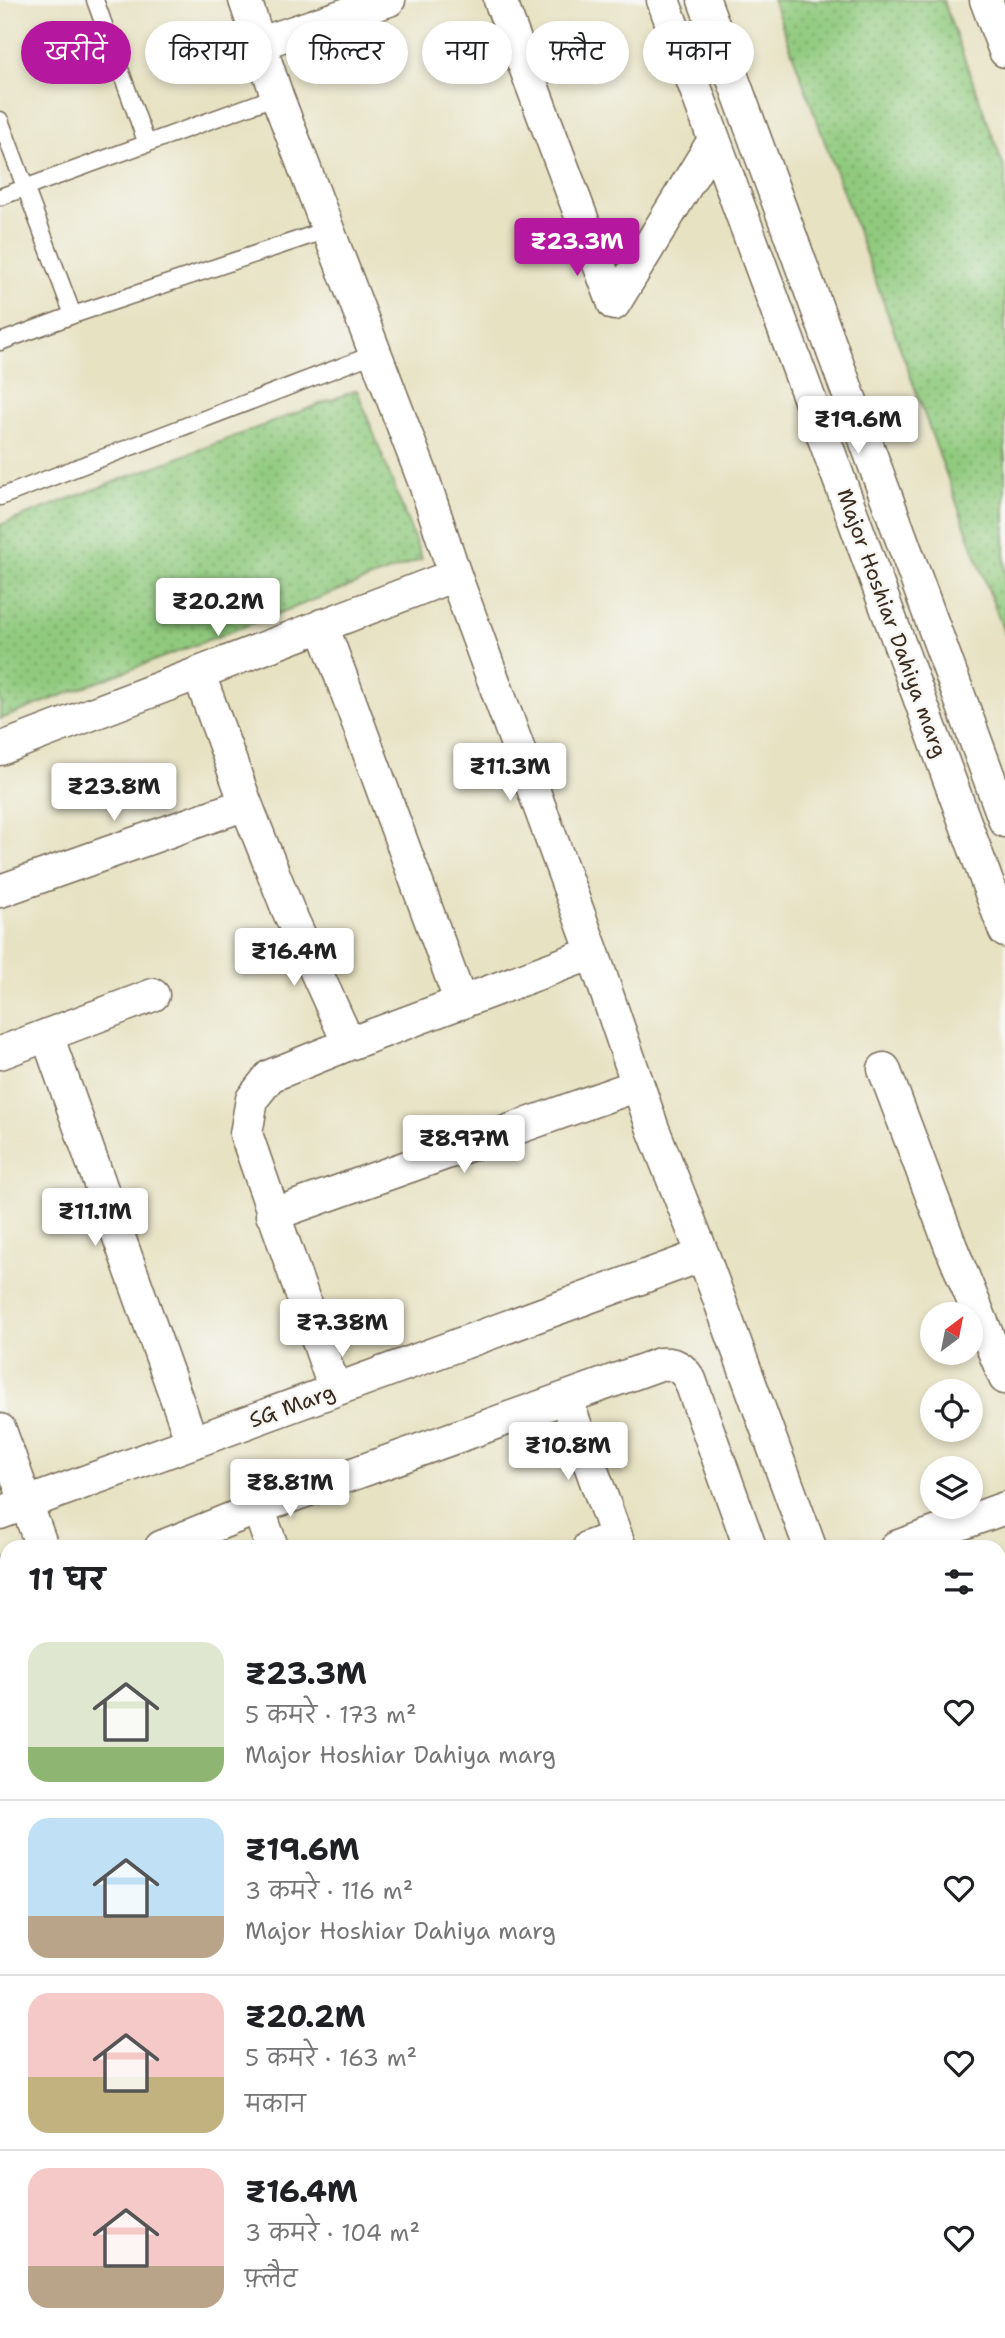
<!DOCTYPE html>
<html lang="hi">
<head>
<meta charset="utf-8">
<style>
  body { margin:0; font-family:"Shantell Sans","Playpen Sans Deva",sans-serif; background:#f2f2f2; color:#202124; height:100vh; display:flex; flex-direction:column; font-size:26px; white-space:nowrap }
  * { box-sizing:border-box; margin:0 }
  p { font-size:23px; color:#757577 }
  .icon { flex:none; width:38px; height:38px; fill:none; stroke:currentColor; stroke-width:2; stroke-linecap:round; stroke-linejoin:round }
  .map { position:relative; flex:1; overflow:hidden }
  .sheet { position:absolute; left:0px; top:1540px; width:1006px; height:798px; display:flex; flex-direction:column; background:#fff; border-radius:21px 21px 0 0; box-shadow:0 4px 10px #0003 }
  .sheet>* { flex:none }
  .top-card { position:absolute; left:21px; top:21px; width:964px; height:63px; display:flex; gap:14px }
  .needle { width:46px; rotate:32deg }
  .tools { position:absolute; left:920px; top:1302px; display:grid; gap:14px }
  .tools a { display:grid; place-items:center; width:63px; height:63px; border-radius:50%; background:#fff; box-shadow:0 4px 10px #0003; font-size:35px }
  .price { position:absolute; translate:-50% -60px; padding:0 16px; border-radius:7px; background:#fff; color:#222; font-size:23px; line-height:46px; filter:drop-shadow(0 2px 4px #0008) }
  .price::after { content:''; position:absolute; left:50%; top:42px; width:21px; height:16px; margin-left:-10px; background:inherit; clip-path:polygon(0 0,100% 0,50% 100%) }
  .price.active { background:#b5179e; color:#fff }
  ul { padding:0; list-style:none }
  li { display:flex; align-items:center; gap:21px; height:175px; padding:0 28px }
  li+li { border-top:2px solid #e0e0e0 }
  li span { display:grid; place-items:center; flex:none; width:196px; height:140px; border-radius:21px; color:#555 }
  li>.icon { margin-inline-start:auto }
  span .icon { width:84px; height:84px; fill:#fffc; stroke-width:1 }
  li b { font-size:30px }
  h2 { display:flex; justify-content:space-between; align-items:center; height:84px; padding:0 28px; font-size:30px }
  .pill { padding:0 24px; border-radius:32px; background:#fff; box-shadow:0 4px 10px #0003; font-size:24px; line-height:63px }
  .pill.active { background:#b5179e; color:#fff }
  .map>svg:first-child { display:block }
  .park { fill:url(#park-dots); stroke:#667a4e; stroke-width:2 }
  .lines { fill:none; stroke-linecap:round; stroke-linejoin:round }
  .service-casing { stroke:#776a57; stroke-width:19 }
  .minor-casing { stroke:#776a57; stroke-width:35 }
  .tertiary-casing { stroke:#776a57; stroke-width:42 }
  .service { stroke:#fff; stroke-width:16 }
  .minor { stroke:#fff; stroke-width:32 }
  .tertiary { stroke:#fff; stroke-width:38 }
  .labels { text-anchor:middle; dominant-baseline:central; stroke-width:5; stroke-linejoin:round; paint-order:stroke }
  .street-label { font-size:21px; fill:#3b2a1e; stroke:#f6f6f2 }
</style>
</head>
<body>
<div class="map">
<svg width="1005" height="2338" viewBox="0 0 1005 2338">
  <defs>
    <pattern id="park-dots" width="8" height="8" patternUnits="userSpaceOnUse" patternTransform="scale(1.75)"><rect width="8" height="8" fill="#90ca7e"/><path d="M2 2h.1M6 6h.1" fill="none" stroke="#77a467" stroke-width="1.8" stroke-linecap="round"/></pattern>
  </defs>
  <rect width="100%" height="100%" fill="#f6f6f2"/>
  <filter id="ink" filterUnits="userSpaceOnUse"><feTurbulence type="fractalNoise" baseFrequency=".0143" numOctaves="2"/><feDisplacementMap in="SourceGraphic" scale="14" xChannelSelector="R" yChannelSelector="G"/><feConvolveMatrix kernelMatrix="1 2 1 2 8 2 1 2 1" color-interpolation-filters="sRGB"/></filter>
  <filter id="wash" filterUnits="userSpaceOnUse"><feTurbulence type="fractalNoise" baseFrequency=".00686" numOctaves="4" result="noise"/><feDisplacementMap in="SourceGraphic" scale="28" xChannelSelector="R" yChannelSelector="G"/><feGaussianBlur stdDeviation="1.57" result="paint"/><feColorMatrix in="noise" values="0 0 0 0 0 0 0 0 0 0 0 0 0 0 0 0 0 1.4 0 .05"/><feComposite in="paint" operator="in"/></filter>
  <g filter="url(#wash)">
    <rect width="100%" height="100%" fill="#e7e2c2"/>
    <!-- park -->
    <path class="park" d="M773,0H943L1005,170V635Z
      M357,390L422,559L0,719V525Z
      M7,1559V1894L0,1897V1561Z"/>
  </g>
  <g filter="url(#ink)">
    <g class="lines">
      <!-- service casing -->
      <g class="service-casing">
        <path id="service" d="M95,0L147,144
          M0,120L73,315
          M0,197L277,96
          M0,342L73,315L327,230
          M0,497L374,354"/>
      </g>
      <!-- minor casing -->
      <g class="minor-casing">
        <path id="minor" d="M245,0L277,96L424,481L455,575L593,953L653,1129L703,1255L810,1547
          M500,0L614,304L714,140
          M663,0L1005,931
          M704,0L1005,821
          M986,0L1005,51
          M261,43L389,0
          M322,625L461,1003
          M199,674L246,804L288,910L349,1044
          M0,749L455,575
          M0,891L246,804
          M47,1035L192,1442
          M0,1053L153,995
          M884,1069L951,1247L1005,1378
          M272,1215L638,1085
          M335,1390L246,1134L252,1099L270,1076L349,1044L593,953
          M566,1399L620,1547
          M0,1430L42,1547
          M258,1508L272,1547
          M0,1513L703,1255
          M161,1547L258,1508L660,1364C675,1363 682,1367 690,1380L750,1547
          M589,1547L616,1537
          M896,1547L1005,1508
          M0,1940L7,1938
          M999,2068L1005,2084
          M0,2327L7,2325
          M331,2331L333,2338
          M415,2331L418,2338
          M560,2331L563,2338
          M754,2338L774,2331"/>
      </g>
      <!-- tertiary casing -->
      <g class="tertiary-casing">
        <path id="tertiary" d="M1000,2312L1005,2324
          M930,2338L949,2331"/>
      </g>
      <!-- service -->
      <use href="#service" class="service"/>
      <!-- minor -->
      <use href="#minor" class="minor"/>
      <!-- tertiary -->
      <use href="#tertiary" class="tertiary"/>
    </g>
  </g>
  <g class="labels">
    <!-- street labels -->
    <g class="street-label">
      <text transform="translate(892 623) rotate(70)">Major Hoshiar Dahiya marg</text>
      <text transform="translate(292 1406) rotate(-20)">SG Marg</text>
    </g>
  </g>
</svg>
<div class="tools">
<a><svg class="needle" viewBox="-14 -14 28 28"><path d="M0-13l5 13h-10z" fill="#e53935"/><path d="M0 13l5-13h-10z" fill="#757577"/></svg></a>
<a><svg class="icon" aria-label="locate" viewBox="0 0 24 24"><circle cx="12" cy="12" r="6"/><path d="M12 2v4M12 18v4M2 12h4M18 12h4"/></svg></a>
<a><svg class="icon" aria-label="layers" viewBox="0 0 24 24"><path d="M12 4l9 5-9 5-9-5zM3 14l9 5 9-5"/></svg></a>
</div>
<b class="price active" style="left:577px;top:278px">₹23.3M</b>
<b class="price" style="left:858px;top:456px">₹19.6M</b>
<b class="price" style="left:218px;top:638px">₹20.2M</b>
<b class="price" style="left:510px;top:803px">₹11.3M</b>
<b class="price" style="left:114px;top:823px">₹23.8M</b>
<b class="price" style="left:294px;top:988px">₹16.4M</b>
<b class="price" style="left:464px;top:1175px">₹8.97M</b>
<b class="price" style="left:95px;top:1248px">₹11.1M</b>
<b class="price" style="left:342px;top:1359px">₹7.38M</b>
<b class="price" style="left:568px;top:1482px">₹10.8M</b>
<b class="price" style="left:290px;top:1519px">₹8.81M</b>
<div class="top-card">
<a class="pill active">खरीदें</a>
<a class="pill">किराया</a>
<a class="pill">फ़िल्टर</a>
<a class="pill">नया</a>
<a class="pill">फ़्लैट</a>
<a class="pill">मकान</a>
</div>
<section class="sheet">
<h2>11 घर<svg class="icon" aria-label="filters" viewBox="0 0 24 24"><path d="M4 7h16M4 17h16"/><circle cx="9" cy="7" r="2"/><circle cx="15" cy="17" r="2"/></svg></h2>
<ul>
<li><span style="background:linear-gradient(#dfe7d0 75%,#8fb573 0)"><svg class="icon" aria-label="home" viewBox="0 0 24 24"><path d="M3 11l9-7 9 7M6 9v11h12V9"/></svg></span><div><b>₹23.3M</b><p>5 कमरे · 173 m²</p><p>Major Hoshiar Dahiya marg</p></div><svg class="icon" aria-label="heart" viewBox="0 0 24 24"><path d="M12 20l-8-8c-3-5 5-10 8-4 3-6 11-1 8 4z"/></svg></li>
<li><span style="background:linear-gradient(#bfe0f5 70%,#b9a48a 0)"><svg class="icon" aria-label="home" viewBox="0 0 24 24"><path d="M3 11l9-7 9 7M6 9v11h12V9"/></svg></span><div><b>₹19.6M</b><p>3 कमरे · 116 m²</p><p>Major Hoshiar Dahiya marg</p></div><svg class="icon" aria-label="heart" viewBox="0 0 24 24"><path d="M12 20l-8-8c-3-5 5-10 8-4 3-6 11-1 8 4z"/></svg></li>
<li><span style="background:linear-gradient(#f6c9c9 60%,#c2b280 0)"><svg class="icon" aria-label="home" viewBox="0 0 24 24"><path d="M3 11l9-7 9 7M6 9v11h12V9"/></svg></span><div><b>₹20.2M</b><p>5 कमरे · 163 m²</p><p>मकान</p></div><svg class="icon" aria-label="heart" viewBox="0 0 24 24"><path d="M12 20l-8-8c-3-5 5-10 8-4 3-6 11-1 8 4z"/></svg></li>
<li><span style="background:linear-gradient(#f6c9c9 70%,#b9a48a 0)"><svg class="icon" aria-label="home" viewBox="0 0 24 24"><path d="M3 11l9-7 9 7M6 9v11h12V9"/></svg></span><div><b>₹16.4M</b><p>3 कमरे · 104 m²</p><p>फ़्लैट</p></div><svg class="icon" aria-label="heart" viewBox="0 0 24 24"><path d="M12 20l-8-8c-3-5 5-10 8-4 3-6 11-1 8 4z"/></svg></li>
</ul>
</section>
</div>
</body>
</html>
